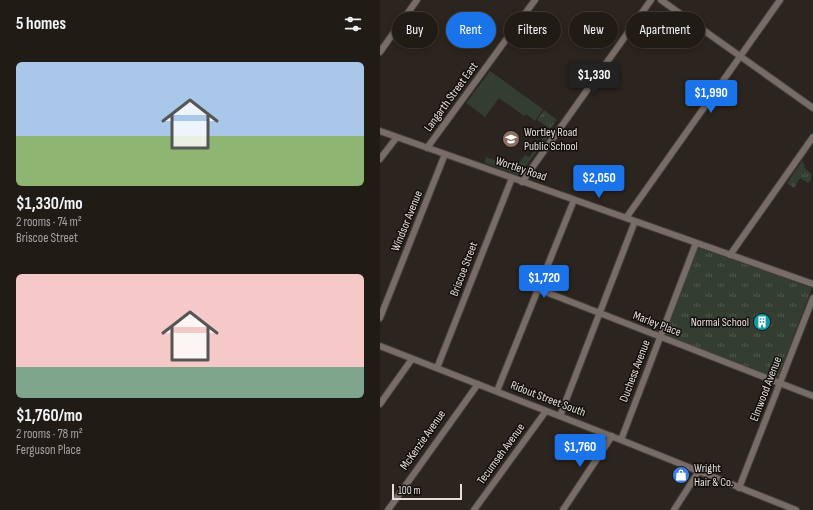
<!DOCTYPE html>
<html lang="en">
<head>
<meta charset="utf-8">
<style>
  body { margin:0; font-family:"Sofia Sans Condensed",sans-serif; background:#29241f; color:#f1f3f6; height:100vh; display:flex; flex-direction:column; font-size:15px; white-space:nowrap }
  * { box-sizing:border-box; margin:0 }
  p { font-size:13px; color:#a2a1a1 }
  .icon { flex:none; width:22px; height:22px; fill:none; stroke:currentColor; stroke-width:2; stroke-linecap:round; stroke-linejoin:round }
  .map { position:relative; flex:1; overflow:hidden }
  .panel { display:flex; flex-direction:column; background:#211b16; width:380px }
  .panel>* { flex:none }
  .top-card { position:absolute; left:12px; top:12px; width:361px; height:36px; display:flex; gap:8px }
  .scale { position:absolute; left:12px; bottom:10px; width:70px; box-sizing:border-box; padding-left:4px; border:2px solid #e5dfdb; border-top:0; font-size:11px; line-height:14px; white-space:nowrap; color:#e5dfdb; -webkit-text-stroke:3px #120e0b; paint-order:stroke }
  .price { position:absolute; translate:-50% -34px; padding:0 9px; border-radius:4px; background:#1a73e8; color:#fff; font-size:13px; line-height:26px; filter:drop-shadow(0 1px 2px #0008) }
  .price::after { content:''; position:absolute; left:50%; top:24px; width:12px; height:9px; margin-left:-6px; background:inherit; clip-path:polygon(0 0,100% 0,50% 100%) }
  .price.selected { background:#222; color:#fff }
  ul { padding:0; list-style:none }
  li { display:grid; align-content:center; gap:8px; height:212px; padding:0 16px }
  li span { display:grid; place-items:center; height:124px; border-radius:6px; color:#555 }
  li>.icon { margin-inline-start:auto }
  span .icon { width:72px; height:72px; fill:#fffc; stroke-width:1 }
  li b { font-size:17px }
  h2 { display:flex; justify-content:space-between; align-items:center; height:48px; padding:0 16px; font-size:17px }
  .chip { padding:0 14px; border-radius:18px; background:#211b16; box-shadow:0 2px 6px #0003,0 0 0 1px #3e3935; font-size:14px; line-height:36px }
  .chip.selected { background:#1a73e8; color:#fff }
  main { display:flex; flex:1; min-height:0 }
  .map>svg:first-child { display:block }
  .grass { fill:#343e30 }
  .park { fill:url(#park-tufts) }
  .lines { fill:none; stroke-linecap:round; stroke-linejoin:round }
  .minor-casing { stroke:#463f3b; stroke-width:8 }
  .minor { stroke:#776c66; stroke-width:6 }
  .labels { text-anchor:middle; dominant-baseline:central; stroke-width:3; stroke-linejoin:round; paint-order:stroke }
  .street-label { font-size:12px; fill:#e5dfdb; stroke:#120e0b }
  .poi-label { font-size:12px; fill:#e5dfdb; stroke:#120e0b; text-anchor:start }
</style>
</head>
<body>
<main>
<section class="panel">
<h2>5 homes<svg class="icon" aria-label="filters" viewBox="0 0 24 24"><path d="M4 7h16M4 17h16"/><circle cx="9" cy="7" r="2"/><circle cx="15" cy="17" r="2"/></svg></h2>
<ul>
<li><span style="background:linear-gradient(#a9c7e8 60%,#8fb573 0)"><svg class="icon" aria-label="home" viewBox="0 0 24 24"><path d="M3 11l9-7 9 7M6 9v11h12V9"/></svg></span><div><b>$1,330/mo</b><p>2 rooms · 74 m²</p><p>Briscoe Street</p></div></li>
<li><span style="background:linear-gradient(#f6c9c9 75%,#7fa58c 0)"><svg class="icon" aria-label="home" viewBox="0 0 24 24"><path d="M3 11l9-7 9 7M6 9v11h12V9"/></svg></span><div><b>$1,760/mo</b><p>2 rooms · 78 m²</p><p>Ferguson Place</p></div></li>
</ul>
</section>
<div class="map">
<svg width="433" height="510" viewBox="0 0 433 510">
  <defs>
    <pattern id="park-tufts" width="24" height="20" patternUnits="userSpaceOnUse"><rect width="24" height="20" fill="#343e30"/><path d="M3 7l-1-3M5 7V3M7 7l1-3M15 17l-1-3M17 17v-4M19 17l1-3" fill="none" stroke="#51594d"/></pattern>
  </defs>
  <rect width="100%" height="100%" fill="#2c241e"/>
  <!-- grass -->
  <path class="grass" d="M110,71L163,109L155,121L146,114L144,116L119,98L105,117L86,103Z
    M165,135L168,137L140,174L138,175L105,163L106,157L136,167L145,155L149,157Z"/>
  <!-- park -->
  <path class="park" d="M164,110L177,120L170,129L157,120Z
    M422,161L425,166L424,167L431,174V180L428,183L420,178L414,188L407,183Z
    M319,248L432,288L398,377L396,378L285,336L284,334L317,250Z"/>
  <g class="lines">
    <!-- minor casing -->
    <g class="minor-casing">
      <path id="minor" d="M281,0L433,108
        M0,52L37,0
        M0,131L433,284
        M47,148L155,0
        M0,159L17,137
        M142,182L271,0
        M246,218L400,0
        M350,255L433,137
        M158,289L433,396
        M0,318L65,154
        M0,346L241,440L416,510
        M57,368L132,178
        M117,391L194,200
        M0,404L32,359
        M180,416L255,221
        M241,440L316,243
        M359,488L433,298
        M8,510L98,384
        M94,510L166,411
        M183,510L232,436
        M294,510L319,471"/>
    </g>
    <!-- minor -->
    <use href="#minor" class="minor"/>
  </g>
  <!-- icons -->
  <defs>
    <g id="school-disc" transform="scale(0.9)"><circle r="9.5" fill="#8d6e63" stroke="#120e0b"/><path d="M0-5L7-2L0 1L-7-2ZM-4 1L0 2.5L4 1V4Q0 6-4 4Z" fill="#fff"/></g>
    <g id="building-disc" transform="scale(0.9)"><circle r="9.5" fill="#0f9aa8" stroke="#120e0b"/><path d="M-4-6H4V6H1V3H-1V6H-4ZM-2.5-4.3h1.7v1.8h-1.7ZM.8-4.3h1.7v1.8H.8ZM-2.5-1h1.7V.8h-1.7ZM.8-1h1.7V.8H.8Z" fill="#fff"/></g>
    <g id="shop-disc" transform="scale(0.9)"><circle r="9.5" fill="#3f7fe0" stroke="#120e0b"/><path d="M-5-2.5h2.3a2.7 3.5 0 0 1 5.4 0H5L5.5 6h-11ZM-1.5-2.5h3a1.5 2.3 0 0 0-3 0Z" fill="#fff"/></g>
  </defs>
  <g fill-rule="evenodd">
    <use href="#school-disc" x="131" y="139"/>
    <use href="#building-disc" x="382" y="322"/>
    <use href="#shop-disc" x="301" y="475"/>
  </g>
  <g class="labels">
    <!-- street labels -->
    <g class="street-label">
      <text transform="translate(71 97) rotate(-54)">Langarth Street East</text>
      <text transform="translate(141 169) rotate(19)">Wortley Road</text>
      <text transform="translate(27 221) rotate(-68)">Windsor Avenue</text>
      <text transform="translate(84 269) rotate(-69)">Briscoe Street</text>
      <text transform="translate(277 324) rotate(21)">Marley Place</text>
      <text transform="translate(255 371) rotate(-69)">Duchess Avenue</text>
      <text transform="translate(386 389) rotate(-69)">Elmwood Avenue</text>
      <text transform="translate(168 399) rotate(21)">Ridout Street South</text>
      <text transform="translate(43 440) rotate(-55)">McKenzie Avenue</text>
      <text transform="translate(121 454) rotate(-54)">Tecumseh Avenue</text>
    </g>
    <!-- poi labels -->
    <g class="poi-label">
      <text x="144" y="132">Wortley Road<tspan x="144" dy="14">Public School</tspan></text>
      <text x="369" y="322" text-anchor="end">Normal School</text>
      <text x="314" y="468">Wright<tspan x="314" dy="14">Hair &amp; Co.</tspan></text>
    </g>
  </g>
</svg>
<div class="scale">100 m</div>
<b class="price selected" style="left:214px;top:96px">$1,330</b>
<b class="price" style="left:331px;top:114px">$1,990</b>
<b class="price" style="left:219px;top:199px">$2,050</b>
<b class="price" style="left:164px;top:299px">$1,720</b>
<b class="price" style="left:200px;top:468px">$1,760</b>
<div class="top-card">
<a class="chip">Buy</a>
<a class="chip selected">Rent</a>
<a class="chip">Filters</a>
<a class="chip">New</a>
<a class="chip">Apartment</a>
</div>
</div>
</main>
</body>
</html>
